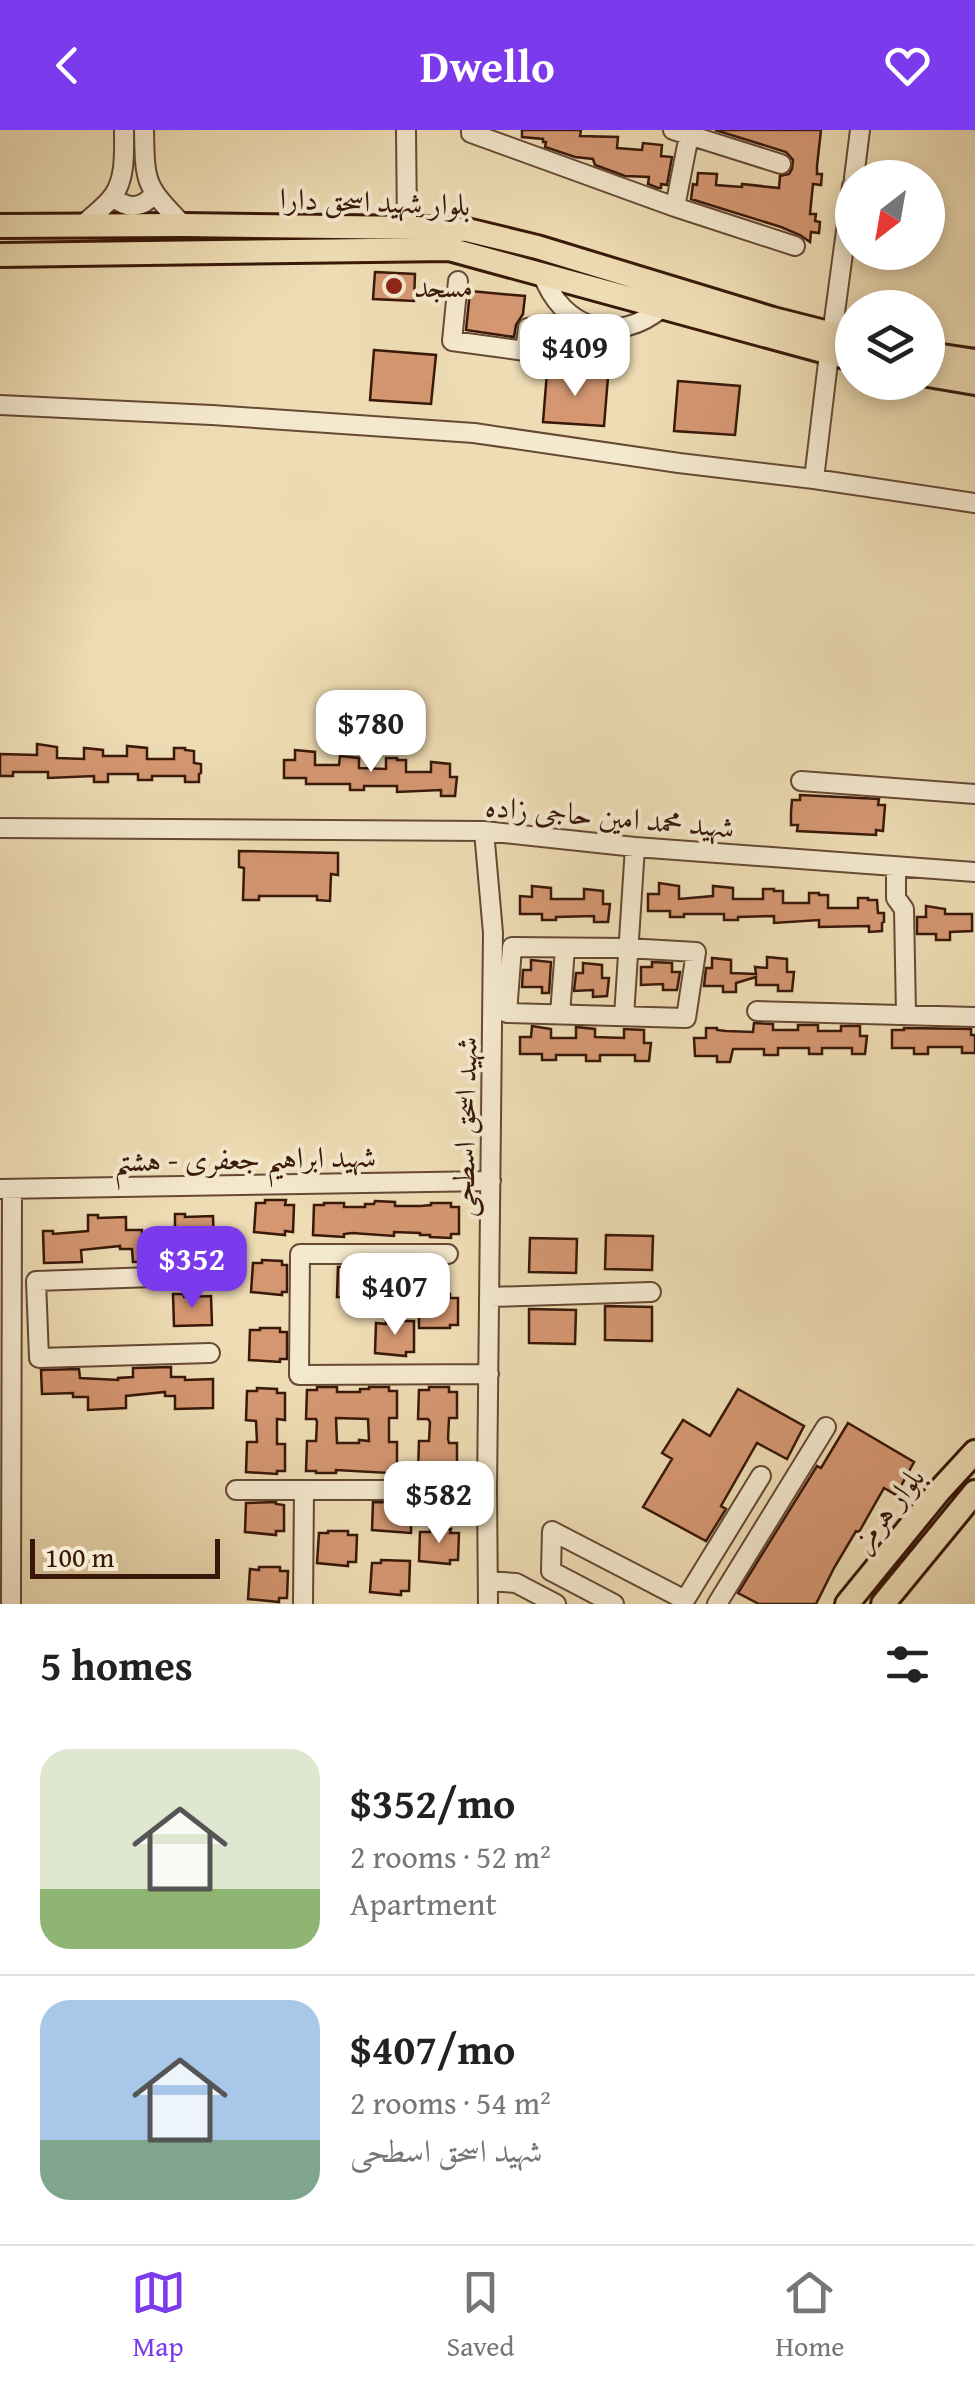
<!DOCTYPE html>
<html lang="en">
<head>
<meta charset="utf-8">
<style>
  body { margin:0; font-family:"Gentium Book Plus",Amiri,serif; background:#f6f6f6; color:#222; height:100vh; display:flex; flex-direction:column; font-size:38px; white-space:nowrap }
  * { box-sizing:border-box; margin:0 }
  p { font-size:32px; color:#767676 }
  .icon { flex:none; width:55px; height:55px; fill:none; stroke:currentColor; stroke-width:2; stroke-linecap:round; stroke-linejoin:round }
  .map { position:relative; height:1474px; overflow:hidden }
  .panel { display:flex; flex-direction:column; background:#fff; flex:1 }
  .panel>* { flex:none }
  .needle { width:65px; rotate:211deg }
  .tools { position:absolute; left:835px; top:30px; display:grid; gap:20px }
  .tools a { display:grid; place-items:center; width:110px; height:110px; border-radius:50%; background:#fff; box-shadow:0 5px 15px #0003; font-size:50px }
  .scale { position:absolute; left:30px; bottom:25px; width:190px; box-sizing:border-box; padding-left:10px; border:5px solid #391809; border-top:0; font-size:28px; line-height:35px; white-space:nowrap; color:#391809; -webkit-text-stroke:8px #f4e8ce; paint-order:stroke }
  .price { position:absolute; translate:-50% -85px; padding:0 22px; border-radius:20px; background:#fff; color:#222; font-size:32px; line-height:65px; filter:drop-shadow(0 2px 5px #0008) }
  .price::after { content:''; position:absolute; left:50%; top:60px; width:30px; height:22px; margin-left:-15px; background:inherit; clip-path:polygon(0 0,100% 0,50% 100%) }
  .price.selected { background:#7c3aed; color:#fff }
  ul { padding:0; list-style:none }
  li { display:flex; align-items:center; gap:30px; height:250px; padding:0 40px }
  li+li { border-top:2px solid #e0e0e0 }
  li span { display:grid; place-items:center; flex:none; width:280px; height:200px; border-radius:30px; color:#555 }
  li>.icon { margin-inline-start:auto }
  span .icon { width:120px; height:120px; fill:#fffc; stroke-width:1 }
  li b { font-size:42px }
  h2 { display:flex; justify-content:space-between; align-items:center; height:120px; padding:0 40px; font-size:42px }
  header { display:flex; justify-content:space-between; align-items:center; height:130px; padding:0 40px; background:#7c3aed; color:#fff; font-size:45px; font-weight:800 }
  .dock { display:flex; justify-content:space-around; align-items:center; height:140px; border-top:2px solid #e0e0e0; background:#fff; font-size:28px; color:#767676 }
  .dock a { display:grid; justify-items:center; gap:5px }
  .dock .selected { color:#7c3aed }
  .map>svg:first-child { display:block }
  .building { fill:#d49772; stroke:#391809; stroke-width:2.5; fill-rule:evenodd }
  .lines { fill:none; stroke-linecap:round; stroke-linejoin:round }
  .minor-casing { stroke:#664934; stroke-width:22 }
  .major-casing { stroke:#391809; stroke-width:28 }
  .minor { stroke:#f4e8ce; stroke-width:18 }
  .major { stroke:#eedcb4; stroke-width:22 }
  .poi-dot { fill:#8f2418; stroke:#f4e8ce; stroke-width:4 }
  .labels { text-anchor:middle; dominant-baseline:central; stroke-width:8; stroke-linejoin:round; paint-order:stroke }
  .street-label { font-size:30px; fill:#391809; stroke:#f4e8ce }
  .poi-label { font-size:30px; fill:#391809; stroke:#f4e8ce; text-anchor:start }
</style>
</head>
<body>
<header><svg class="icon" aria-label="back" viewBox="0 0 24 24"><path d="M15 5l-7 7 7 7"/></svg>Dwello<svg class="icon" aria-label="heart" viewBox="0 0 24 24"><path d="M12 20l-8-8c-3-5 5-10 8-4 3-6 11-1 8 4z"/></svg></header>
<div class="map">
<svg width="975" height="1474" viewBox="0 0 975 1474">
  <rect width="100%" height="100%" fill="#eedcb4"/>
  <filter id="stains"><feTurbulence type="fractalNoise" baseFrequency=".002" numOctaves="4"/><feColorMatrix values="0 0 0 0 .2 0 0 0 0 .09 0 0 0 0 .02 0 0 0 .5 -.17"/></filter>
  <radialGradient id="worn" r=".72"><stop offset=".6" stop-color="#630" stop-opacity="0"/><stop offset="1" stop-color="#630" stop-opacity=".3"/></radialGradient>
  <!-- building -->
  <path class="building" d="M522,0H581L580,6L618,7L617,18L642,20L643,13L662,15L661,26L672,27L667,55L661,54V58H658L648,54L649,47L625,46L595,35L593,29L575,27L545,17L546,12H543V9L522,7Z
    M715,0H821L817,36V44H822L821,55L813,54L810,84H816L815,91L820,92L819,103L811,102L810,112L800,105L781,97L691,69L693,54L697,55L698,43L717,44L716,55L742,57V54L779,58L780,46L789,44L792,39L793,30L786,22Z
    M375,142L415,144L414,171L373,169Z
    M470,161L525,166L523,184L516,195L514,207L466,200Z
    M374,220L436,225L431,274L370,270Z
    M547,242L608,247L604,296L543,292Z
    M678,251L740,256L735,305L674,301Z
    M37,614L57,617V628L84,629V618L103,620V626H127V616L147,618V629H174V618H185V620L194,621V633L201,634V643L199,644V652H185V646H152V650H138V644H108V652H94V646L48,648V642H13V646H0V624L37,625Z
    M295,620L315,622V635H339L340,626L359,628V638L386,639V628H397V630H406V642H431V632L450,634V647H457L455,666H441V660L397,662V656H364V660H350V654H306V648H284V630H295Z
    M800,665L879,669L878,675H885L883,701L876,700V705L797,701L798,695H791V682L792,670H800Z
    M239,721L338,723V745L331,744L330,771L317,770V766H259V770H243L244,738L239,737Z
    M659,753L679,756V769L713,766V756L733,758V769H763V759H774V761H783V773H809V763H819V765H828V778H858V768H868V770H877L878,783H884V792L882,793V801L869,802V796L819,797V790L774,793V786L738,787V790H724V784H684V787H670V781H648V764H659Z
    M532,756L551,758V769H584V759L603,761V774H610L608,792H594V786L556,787V790H542V784H520V766L532,767Z
    M926,776L945,779V784H972V801L950,802V810H936V804H917V787H926Z
    M767,827L787,829V842H794L792,861H778V855H756V847L736,853V862H723V856H704L706,838H712V828L731,830V843L756,844L755,837L767,838Z
    M531,830L551,832L549,863H542V857H522L523,840H531Z
    M652,832L672,833V842H680L677,860H663V854L641,855V837H652Z
    M583,833L602,835V848H609L607,866L593,867V860L574,861L576,843H583Z
    M754,893L773,894V900H798V895H818V901H841V896H860V906H867L865,924H852V918H822V924H809V918H778V925H764V919H733L730,932H717V926H695L694,908H706V898H717V900L726,901L753,902Z
    M532,896L551,899V908H576V897L595,899V907L624,908V899L644,900V913H651L649,931H635V925H600V931H586V925H556V930H542V924H520V907H531Z
    M904,898L971,899V905H975V923H962V917H928V924H914V918H892V900H904Z
    M265,1070H286L285,1075H294L293,1102L285,1101V1105L254,1102L256,1073H265Z
    M375,1071L395,1072V1076H421L431,1075V1073H451V1077H459V1104H451V1108L430,1107V1105H420V1103L394,1102V1106L352,1103L344,1104V1107L313,1105L314,1075H324V1073H344V1077H365V1074H374Z
    M175,1084H185V1087L213,1086L214,1115L183,1116V1118L170,1119V1131L133,1132L132,1119H120V1116L81,1120L82,1132L44,1133L43,1101H53V1104L88,1101V1085H98V1088L126,1087V1100H142V1103H162V1100H175Z
    M606,1105L653,1106L652,1140L605,1139Z
    M530,1108L577,1109L576,1143L529,1142Z
    M262,1130L282,1131V1135H287V1162H282V1165L251,1162L253,1133H262Z
    M410,1136V1138L418,1139V1169L368,1166V1169H347V1167H337L338,1137Z
    M419,1163L450,1164V1168H458V1195H450V1198H419Z
    M173,1164H183L184,1167L211,1166L212,1195L174,1196Z
    M605,1176L652,1177V1211L605,1210Z
    M529,1179L576,1180L575,1214L529,1213Z
    M386,1191H414V1222H406V1226L375,1223L376,1193L386,1194Z
    M260,1198H280V1202H287V1229H280V1232L249,1230L250,1200H260Z
    M171,1237V1247H185V1250L213,1249V1278L175,1279V1266H165V1262L126,1266V1278L88,1280V1267H73V1263L42,1264L41,1240L79,1239L80,1248L118,1250V1248L133,1247V1238Z
    M317,1257H337V1262H360V1259H369V1257H389V1261H397V1288H389V1312H397V1339H389V1343L336,1340V1343H316V1341H306L307,1311H316L317,1292L316,1289H306L307,1260H317ZM336,1288L368,1289L369,1311L359,1310V1313H337Z
    M429,1257H449V1262H457V1288H449L448,1309L449,1313H457V1340H448V1343L418,1341L419,1311H429L430,1292L428,1289H418L419,1260H429Z
    M257,1258L277,1259V1263H285V1290L277,1289V1314H285V1341H277V1344L246,1342L247,1312H257L256,1291L246,1290L247,1261H257Z
    M738,1259L804,1296L787,1329L757,1313L721,1376L726,1379L706,1411L643,1377L672,1329L662,1323L683,1290L710,1306Z
    M848,1293L914,1332L896,1365L884,1358L859,1402L856,1401L834,1438L816,1474H759L738,1463L817,1336L821,1338Z
    M276,1372V1374L284,1375V1401H276V1405L245,1402L246,1373Z
    M373,1372L411,1373V1403L372,1400Z
    M430,1399H451L450,1403H459L458,1430H450V1434L419,1431L420,1402H430Z
    M328,1401H348V1405H357L356,1432H348V1436L317,1433L319,1403H328Z
    M381,1430L410,1431L409,1461H401V1465L370,1462L372,1433H381Z
    M259,1437H280V1441H288L287,1468H279V1472L248,1469L250,1439L259,1440Z"/>
  <g class="lines">
    <!-- minor casing -->
    <g class="minor-casing">
      <path id="minor" d="M144,0C145,55 145,55 183,95
        M406,0L407,97
        M471,0V3L675,77L795,116
        M673,0L781,34
        M854,48L860,0
        M113,66C126,80 142,79 154,64
        M675,77L690,0
        M82,96C92,86 105,77 113,66C126,48 124,21 124,0
        M542,143C562,200 617,216 663,177
        M458,151L452,211L525,221L528,198L578,191
        M832,205L852,56
        M0,275L212,285L474,303L679,333L814,349L975,373
        M814,349L829,224
        M801,651L975,664
        M0,698L484,701L635,717L975,742
        M484,701L493,803L487,1360L488,1474
        M896,737V768L904,779L906,884
        M512,817L627,818L696,822L686,888L507,883Z
        M757,881L975,887
        M560,884L565,818
        M624,886L635,717
        M0,1059L491,1051
        M448,1124H300L299,1245L489,1244
        M490,1167L651,1162
        M210,1223L39,1228L36,1151L212,1145
        M236,1360H456
        M488,1451L516,1453L556,1474
        M11,1474L12,1059
        M303,1474L304,1360
        M614,1474L551,1441L552,1401L685,1470L761,1346
        M717,1474L826,1297"/>
    </g>
    <!-- major casing -->
    <g class="major-casing">
      <path id="major" d="M0,96L183,95L417,98L467,100L537,117L773,189L852,209
        M0,125L449,119L852,229
        M928,224L975,231
        M928,245L975,253
        M847,1474L940,1360L975,1322
        M883,1474L975,1362"/>
    </g>
    <!-- minor -->
    <use href="#minor" class="minor"/>
    <!-- major -->
    <use href="#major" class="major"/>
  </g>
  <!-- markers -->
  <circle class="poi-dot" cx="394" cy="156" r="10"/>
  <g class="labels">
    <!-- street labels -->
    <g class="street-label">
      <text transform="translate(375 71) rotate(2)">بلوار شهید اسحق دارا</text>
      <text transform="translate(610 686) rotate(5)">شهید محمد امین حاجی زاده</text>
      <text transform="translate(464 997) rotate(-89)">شهید اسحق اسطحی</text>
      <text transform="translate(245 1028) rotate(-1)">شهید ابراهیم جعفری - هشتم</text>
      <text transform="translate(887 1378) rotate(-51)">بلوار هرمز</text>
    </g>
    <!-- poi labels -->
    <g class="poi-label">
      <text x="414" y="156">مسجد</text>
    </g>
  </g>
  <rect width="100%" height="100%" filter="url(#stains)"/>
  <rect width="100%" height="100%" fill="url(#worn)"/>
</svg>
<div class="tools">
<a><svg class="needle" viewBox="-14 -14 28 28"><path d="M0-13l5 13h-10z" fill="#e53935"/><path d="M0 13l5-13h-10z" fill="#767676"/></svg></a>
<a><svg class="icon" aria-label="layers" viewBox="0 0 24 24"><path d="M12 4l9 5-9 5-9-5zM3 14l9 5 9-5"/></svg></a>
</div>
<div class="scale">100 m</div>
<b class="price" style="left:575px;top:269px">$409</b>
<b class="price" style="left:371px;top:645px">$780</b>
<b class="price selected" style="left:192px;top:1181px">$352</b>
<b class="price" style="left:395px;top:1208px">$407</b>
<b class="price" style="left:439px;top:1416px">$582</b>
</div>
<section class="panel">
<h2>5 homes<svg class="icon" aria-label="filters" viewBox="0 0 24 24"><path d="M4 7h16M4 17h16"/><circle cx="9" cy="7" r="2"/><circle cx="15" cy="17" r="2"/></svg></h2>
<ul>
<li><span style="background:linear-gradient(#dfe7d0 70%,#8fb573 0)"><svg class="icon" aria-label="home" viewBox="0 0 24 24"><path d="M3 11l9-7 9 7M6 9v11h12V9"/></svg></span><div><b>$352/mo</b><p>2 rooms · 52 m²</p><p>Apartment</p></div></li>
<li><span style="background:linear-gradient(#a9c7e8 70%,#7fa58c 0)"><svg class="icon" aria-label="home" viewBox="0 0 24 24"><path d="M3 11l9-7 9 7M6 9v11h12V9"/></svg></span><div><b>$407/mo</b><p>2 rooms · 54 m²</p><p>شهید اسحق اسطحی</p></div></li>
</ul>
</section>
<nav class="dock">
<a class="selected"><svg class="icon" aria-label="map" viewBox="0 0 24 24"><path d="M3 6l6-2 6 2 6-2v14l-6 2-6-2-6 2zM9 4v14M15 6v14"/></svg>Map</a>
<a><svg class="icon" aria-label="saved" viewBox="0 0 24 24"><path d="M7 4h10v16l-5-4-5 4z"/></svg>Saved</a>
<a><svg class="icon" aria-label="home" viewBox="0 0 24 24"><path d="M3 11l9-7 9 7M6 9v11h12V9"/></svg>Home</a>
</nav>
</body>
</html>
